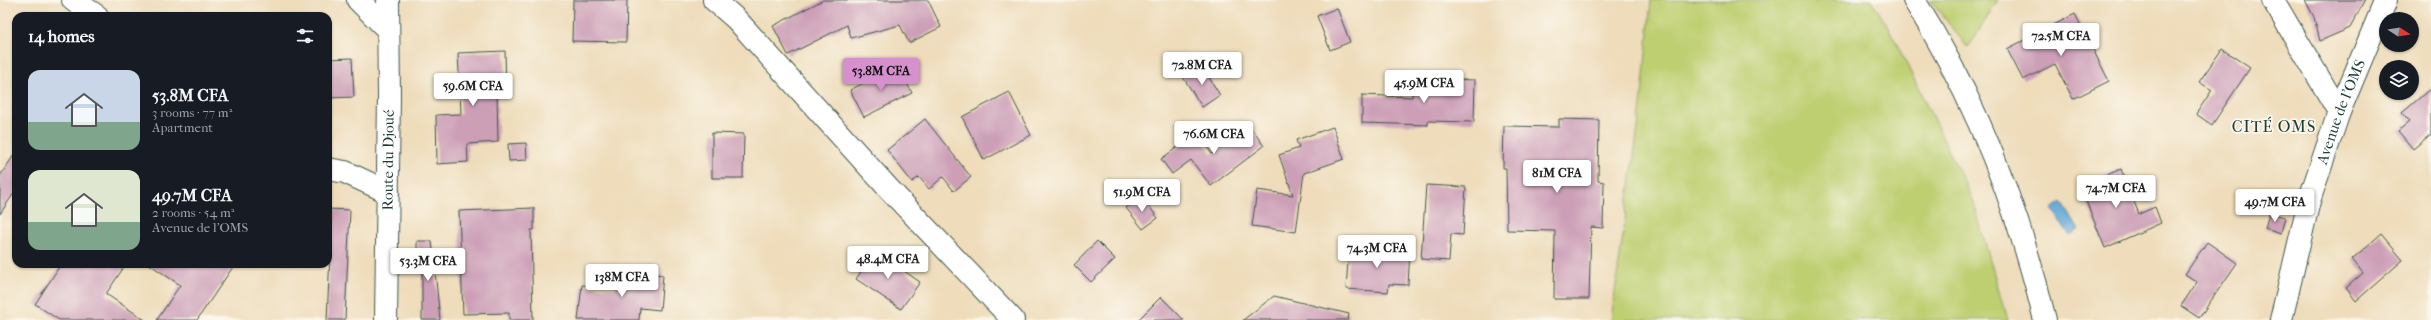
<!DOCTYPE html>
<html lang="en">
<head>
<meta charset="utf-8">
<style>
  body { margin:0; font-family:"IM FELL French Canon",serif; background:#20242c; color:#f1f3f6; height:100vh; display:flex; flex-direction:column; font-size:15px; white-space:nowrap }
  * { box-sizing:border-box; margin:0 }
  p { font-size:13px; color:#9ea1a6 }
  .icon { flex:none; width:22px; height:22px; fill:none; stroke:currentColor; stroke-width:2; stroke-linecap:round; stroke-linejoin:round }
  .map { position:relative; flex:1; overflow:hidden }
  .drawer { position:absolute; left:12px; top:12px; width:320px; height:256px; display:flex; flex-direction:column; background:#171b24; border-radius:12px; box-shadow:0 1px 3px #0004 }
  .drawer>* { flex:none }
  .needle { width:26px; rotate:102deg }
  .buttons { position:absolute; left:2379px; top:12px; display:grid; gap:8px }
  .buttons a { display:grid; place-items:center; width:40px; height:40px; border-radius:50%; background:#171b24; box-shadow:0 1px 3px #0004; font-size:20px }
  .price { position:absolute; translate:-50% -34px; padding:0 9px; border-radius:4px; background:#fff; color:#222; font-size:13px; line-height:26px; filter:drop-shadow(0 1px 2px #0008) }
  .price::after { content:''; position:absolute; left:50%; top:24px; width:12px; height:9px; margin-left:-6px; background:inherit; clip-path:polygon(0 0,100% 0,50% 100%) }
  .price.active { background:#d690ce; color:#111 }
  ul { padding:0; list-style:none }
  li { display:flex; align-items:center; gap:12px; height:100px; padding:0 16px }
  li span { display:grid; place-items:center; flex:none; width:112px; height:80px; border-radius:12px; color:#555 }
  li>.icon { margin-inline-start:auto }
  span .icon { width:48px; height:48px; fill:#fffc; stroke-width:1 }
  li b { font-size:17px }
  h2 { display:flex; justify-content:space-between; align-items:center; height:48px; padding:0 16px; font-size:17px }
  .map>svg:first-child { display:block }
  .green { fill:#becf71; stroke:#6e8652 }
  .water { fill:#60a5d6; stroke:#407185 }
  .building { fill:#cc9fb7 }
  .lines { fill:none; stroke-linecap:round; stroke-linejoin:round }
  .minor-casing { stroke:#3e5548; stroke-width:24 }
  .major-casing { stroke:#3e5548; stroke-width:24 }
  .minor { stroke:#fff; stroke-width:22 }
  .major { stroke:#fff; stroke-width:22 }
  .labels { text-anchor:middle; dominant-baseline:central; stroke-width:3.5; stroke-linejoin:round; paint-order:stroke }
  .street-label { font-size:15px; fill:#1f3d34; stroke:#fbf7ec }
  .neighbourhood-label { font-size:16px; letter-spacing:1px; fill:#1f3d34; stroke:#fbf7ec }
</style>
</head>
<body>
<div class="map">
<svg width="2431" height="320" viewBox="0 0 2431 320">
  <rect width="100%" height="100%" fill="#fbf7ec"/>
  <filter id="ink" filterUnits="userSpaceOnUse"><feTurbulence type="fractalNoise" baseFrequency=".025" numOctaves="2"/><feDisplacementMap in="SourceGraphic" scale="8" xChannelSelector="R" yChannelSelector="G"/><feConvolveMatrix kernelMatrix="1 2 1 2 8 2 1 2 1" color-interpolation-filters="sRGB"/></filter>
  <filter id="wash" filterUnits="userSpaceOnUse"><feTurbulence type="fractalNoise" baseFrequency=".012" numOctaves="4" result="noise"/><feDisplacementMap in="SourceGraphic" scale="16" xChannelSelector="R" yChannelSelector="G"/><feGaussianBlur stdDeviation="0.9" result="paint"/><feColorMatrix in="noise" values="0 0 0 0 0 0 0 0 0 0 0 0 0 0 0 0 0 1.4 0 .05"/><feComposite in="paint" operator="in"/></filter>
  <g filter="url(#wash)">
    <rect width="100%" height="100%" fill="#eedcba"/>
    <!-- green -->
    <path class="green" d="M1651,0H1871L1888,26L1973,200L2007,320H1611L1641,106Z
      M1930,0H1998L1968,48Z"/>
    <!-- water -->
    <path class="water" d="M2062,202L2079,230L2070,236L2052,209Z"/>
    <g id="blocks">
      <!-- building -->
      <path class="building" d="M573,0H627L626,42L572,41Z
        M823,0H928L941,27L909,43L900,25L851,38L847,25L788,55L773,26Z
        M2305,0H2365L2350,28L2320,41L2314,17Z
        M1337,8L1350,42L1330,50L1317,16Z
        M2075,14L2109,81L2073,99L2055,64L2023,80L2007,49Z
        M2222,49L2250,68L2212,125L2196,114L2212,90L2199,82Z
        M505,51L506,95H497L498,142L467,144L468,162L437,164L436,115L461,114L458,53Z
        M352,58L354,97L328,98V59Z
        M1201,65L1220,95L1202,107L1183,77Z
        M898,66L912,93L864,117L850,90Z
        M1413,78L1475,80L1474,122L1428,121V125L1362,123V95L1412,97Z
        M2431,88V134L2413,149L2398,131L2409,122L2402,113Z
        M1009,92L1031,135L984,160L962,117Z
        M925,119L971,177L954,191L943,177L929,189L919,177L912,182L887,150Z
        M1559,119L1599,120L1598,181L1604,182L1603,228L1591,227L1589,299H1554L1555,231L1507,230L1506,168H1503L1504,126L1559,127Z
        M1249,125L1264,146L1211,186L1191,160L1172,174L1161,159L1197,133L1212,154Z
        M1333,127L1344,159L1304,173L1296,232L1252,226L1257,190L1293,195L1279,155L1299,148L1296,140Z
        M712,133L744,134L743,178H712Z
        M526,143L527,160L509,161L508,144Z
        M16,152V190L0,214V176Z
        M2121,169L2139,214L2155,207L2161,223L2105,248L2080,186Z
        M1426,185L1466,187L1463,235L1451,234L1449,261L1421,259Z
        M1141,196L1158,218L1143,229L1126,208Z
        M534,208V230H531L533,320H509V313L463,314L459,211Z
        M328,209L350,210L345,320H327L330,254H328Z
        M2269,213L2285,217L2281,233L2265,228Z
        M2381,234L2403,260L2356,301L2346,288L2363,273L2352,259Z
        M417,241H432L440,320H422V259H417Z
        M1097,241L1115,259L1091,282L1074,265Z
        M2207,242L2237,263L2199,318L2181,306L2197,282L2185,274Z
        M1349,247L1410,251L1408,285L1389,284L1388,292L1346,289Z
        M875,251L920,282L901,309L856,279Z
        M61,264H126L106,294L145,320H59L35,304Z
        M149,264H235L197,320H157L180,285Z
        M617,270L663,275L660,310L640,308L639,320H578L582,285L615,289Z
        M1274,296L1349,314L1348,320H1243Z
        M1161,297L1184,320H1138Z"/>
    </g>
  </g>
  <g filter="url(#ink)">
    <use href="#blocks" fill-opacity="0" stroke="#3e5548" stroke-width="1"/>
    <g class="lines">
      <!-- minor casing -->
      <g class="minor-casing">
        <g id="minor">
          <path d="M73,0L97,16"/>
          <path d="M358,0L387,29"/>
          <path d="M714,0L736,19L889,189L1013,320"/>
          <path d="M1914,0C1975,98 2018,207 2045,320"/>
          <path d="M2273,0L2339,112"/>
          <path d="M328,169L345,172L388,192"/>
          <path id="s1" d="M2281,320L2309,201L2339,112L2386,0"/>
        </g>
      </g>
      <!-- major casing -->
      <g class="major-casing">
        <g id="major">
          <path id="s2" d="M386,320L389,96L388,0"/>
        </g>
      </g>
      <!-- minor -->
      <use href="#minor" class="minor"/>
      <!-- major -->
      <use href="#major" class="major"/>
    </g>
  </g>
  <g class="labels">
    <!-- street labels -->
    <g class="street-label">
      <text stroke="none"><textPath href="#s1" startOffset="217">Avenue de l'OMS</textPath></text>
      <text stroke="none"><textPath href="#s2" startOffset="160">Route du Djoué</textPath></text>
    </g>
    <!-- neighbourhood labels -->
    <g class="neighbourhood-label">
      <text x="2274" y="126">CITÉ OMS</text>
    </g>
  </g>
</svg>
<div class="buttons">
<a><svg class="needle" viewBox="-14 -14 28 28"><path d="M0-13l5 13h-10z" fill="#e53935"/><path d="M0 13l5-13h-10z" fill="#9ea1a6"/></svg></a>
<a><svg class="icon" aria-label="layers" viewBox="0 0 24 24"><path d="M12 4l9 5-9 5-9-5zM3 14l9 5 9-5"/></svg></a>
</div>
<b class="price" style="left:2061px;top:57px">72.5M CFA</b>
<b class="price" style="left:1202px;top:86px">72.8M CFA</b>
<b class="price active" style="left:881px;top:92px">53.8M CFA</b>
<b class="price" style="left:1424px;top:104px">45.9M CFA</b>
<b class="price" style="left:473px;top:107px">59.6M CFA</b>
<b class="price" style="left:1214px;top:155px">76.6M CFA</b>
<b class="price" style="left:1557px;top:194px">81M CFA</b>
<b class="price" style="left:2116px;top:209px">74.7M CFA</b>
<b class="price" style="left:1142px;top:213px">51.9M CFA</b>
<b class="price" style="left:2275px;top:223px">49.7M CFA</b>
<b class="price" style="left:1377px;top:269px">74.3M CFA</b>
<b class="price" style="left:888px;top:280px">48.4M CFA</b>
<b class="price" style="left:428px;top:282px">53.3M CFA</b>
<b class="price" style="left:622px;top:298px">138M CFA</b>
<section class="drawer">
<h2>14 homes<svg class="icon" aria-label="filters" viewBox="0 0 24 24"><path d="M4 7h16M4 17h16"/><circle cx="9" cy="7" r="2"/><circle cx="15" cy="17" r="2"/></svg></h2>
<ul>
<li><span style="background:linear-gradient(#c9d6e8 65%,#7fa58c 0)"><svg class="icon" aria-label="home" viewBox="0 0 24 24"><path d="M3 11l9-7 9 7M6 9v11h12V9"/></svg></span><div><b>53.8M CFA</b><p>3 rooms · 77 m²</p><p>Apartment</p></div></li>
<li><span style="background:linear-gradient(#dfe7d0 65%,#7fa58c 0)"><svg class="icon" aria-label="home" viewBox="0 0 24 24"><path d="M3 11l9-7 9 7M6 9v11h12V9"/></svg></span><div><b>49.7M CFA</b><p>2 rooms · 54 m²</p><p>Avenue de l'OMS</p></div></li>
</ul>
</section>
</div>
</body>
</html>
